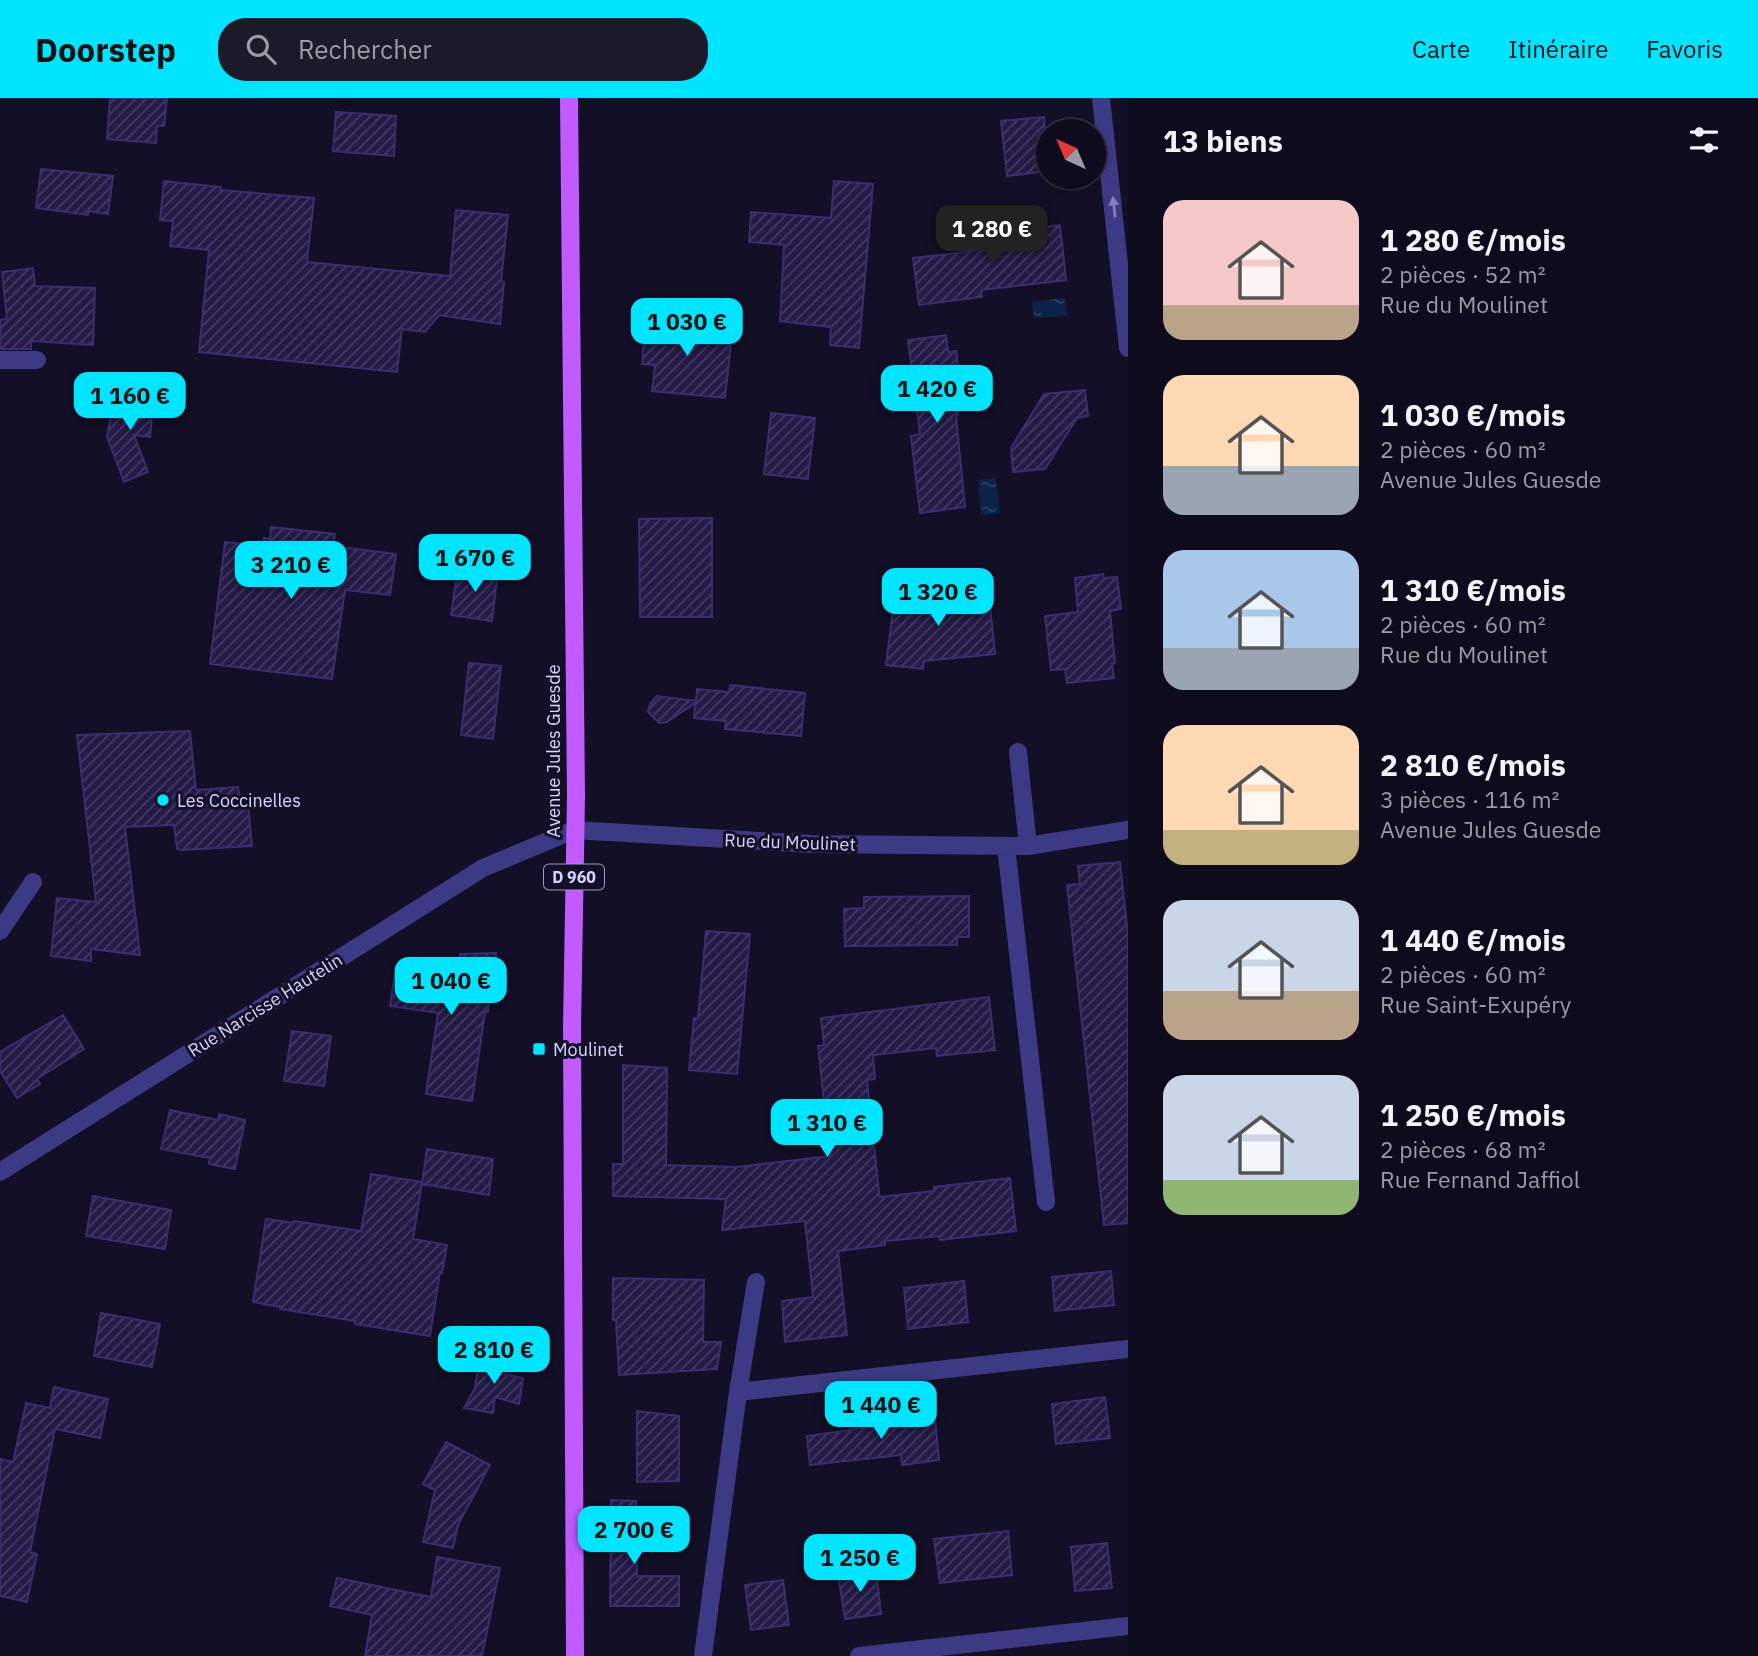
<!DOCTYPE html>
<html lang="fr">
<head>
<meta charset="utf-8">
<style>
  body { margin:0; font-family:"IBM Plex Sans",sans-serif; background:#1c1929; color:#f1f3f6; height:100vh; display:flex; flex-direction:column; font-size:26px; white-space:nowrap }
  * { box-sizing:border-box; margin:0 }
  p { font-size:23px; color:#9b9ba3 }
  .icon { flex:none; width:38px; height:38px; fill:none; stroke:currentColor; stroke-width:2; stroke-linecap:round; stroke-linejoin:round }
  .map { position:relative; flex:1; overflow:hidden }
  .side { display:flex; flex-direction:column; background:#0e0b1c; width:630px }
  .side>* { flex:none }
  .needle { width:46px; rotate:316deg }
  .buttons { position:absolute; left:1036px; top:21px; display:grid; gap:14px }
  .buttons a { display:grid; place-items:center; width:70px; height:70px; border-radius:50%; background:#0e0b1c; box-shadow:0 4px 10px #0003,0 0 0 2px #2e2b3b; font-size:35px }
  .price { position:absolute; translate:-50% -60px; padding:0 16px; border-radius:14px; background:#00e5ff; color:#111; font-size:23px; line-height:46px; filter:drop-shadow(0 2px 4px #0008) }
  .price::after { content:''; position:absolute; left:50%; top:42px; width:21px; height:16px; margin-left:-10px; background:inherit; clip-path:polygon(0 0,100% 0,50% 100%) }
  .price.active { background:#222; color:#fff }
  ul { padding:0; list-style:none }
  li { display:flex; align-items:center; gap:21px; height:175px; padding:0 35px }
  li span { display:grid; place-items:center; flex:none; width:196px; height:140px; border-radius:21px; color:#555 }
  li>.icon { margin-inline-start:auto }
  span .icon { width:84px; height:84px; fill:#fffc; stroke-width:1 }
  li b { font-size:30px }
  h2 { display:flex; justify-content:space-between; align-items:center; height:84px; padding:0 35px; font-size:30px }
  header { display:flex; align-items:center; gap:42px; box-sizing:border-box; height:98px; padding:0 35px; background:#00e5ff; color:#111 }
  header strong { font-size:33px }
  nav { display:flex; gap:38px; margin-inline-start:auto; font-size:24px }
  .search { width:490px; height:63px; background:#1c1929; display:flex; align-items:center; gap:18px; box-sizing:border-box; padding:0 24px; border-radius:28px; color:#9b9ba3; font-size:26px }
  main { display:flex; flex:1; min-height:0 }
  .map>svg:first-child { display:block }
  .water { fill:url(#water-ripples) }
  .building { fill:url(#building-hatch); stroke:#3b2d73; stroke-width:2 }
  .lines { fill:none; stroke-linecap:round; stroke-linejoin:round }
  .minor { stroke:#3d3a85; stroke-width:18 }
  .major { stroke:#c25bff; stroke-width:18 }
  .oneway { fill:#837fbc }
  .poi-dot { fill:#00e5ff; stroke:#130f26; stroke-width:2.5 }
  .labels { text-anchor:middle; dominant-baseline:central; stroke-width:6; stroke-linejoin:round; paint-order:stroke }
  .shield { fill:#130f26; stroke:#9e99be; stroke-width:2 }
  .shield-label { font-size:16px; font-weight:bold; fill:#d9d4ff }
  .street-label { font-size:18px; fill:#d9d4ff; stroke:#130f26 }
  .poi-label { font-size:18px; fill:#d9d4ff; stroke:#130f26; text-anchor:start }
</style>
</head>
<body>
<header>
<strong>Doorstep</strong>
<div class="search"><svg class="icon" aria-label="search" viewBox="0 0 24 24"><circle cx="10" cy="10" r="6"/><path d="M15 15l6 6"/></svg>Rechercher</div>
<nav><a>Carte</a><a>Itinéraire</a><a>Favoris</a></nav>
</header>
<main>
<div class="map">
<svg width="1128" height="1558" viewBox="0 0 1128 1558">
  <defs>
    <pattern id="water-ripples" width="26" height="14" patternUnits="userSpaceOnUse" patternTransform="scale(1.75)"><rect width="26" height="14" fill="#0c2248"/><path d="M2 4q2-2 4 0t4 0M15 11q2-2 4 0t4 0" fill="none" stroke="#2f4163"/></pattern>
    <pattern id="building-hatch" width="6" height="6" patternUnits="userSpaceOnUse" patternTransform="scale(1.75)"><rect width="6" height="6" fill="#241b47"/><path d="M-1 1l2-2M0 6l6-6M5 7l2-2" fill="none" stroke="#433b63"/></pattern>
  </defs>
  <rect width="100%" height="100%" fill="#130f26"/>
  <!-- water -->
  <path class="water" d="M1065,200L1067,218L1034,220L1032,204Z
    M996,380L1000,415L981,417L978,382Z"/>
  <!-- building -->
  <path class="building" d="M110,0H167L164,28H157L156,45L107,41Z
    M336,14L396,18L394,58L333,53Z
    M1044,19L1048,73L1007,78L1001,23Z
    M41,71L113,78L108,116L89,113L88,117L36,110Z
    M164,83L221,89L220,92L314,100L307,164L450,178L456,112L508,117L501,183L504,184L500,226L439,217L425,234L402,231L397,274L199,254L209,152L170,148L173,123L160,122Z
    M834,83L873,86L859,250L830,247L831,229L780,223L784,147L749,144L751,114L831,120Z
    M1060,127L1066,182L981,192L982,199L919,207L913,160L974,153L973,138Z
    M33,170L35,188L95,190L93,247L31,243V251H0V222L7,221L2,174Z
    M659,213L686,216L683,231L732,236L725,300L652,293L655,267L642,266L645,227L657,228Z
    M946,237L948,254L956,253L962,293L955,294L958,317L956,318L965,409L920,415L911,338L920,336L908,242Z
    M116,288L119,296L154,299L150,339L134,337L148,374L124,384L107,339Z
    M1085,292L1088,318L1077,320L1045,371L1013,374L1011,350L1044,296Z
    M771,315L815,320L808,381L764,376Z
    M712,420V519H640L639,421Z
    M271,429L335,436L333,448L396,456L390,497L345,492L332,581L210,566L225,444L263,448L264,440L270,441Z
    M458,469L498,473L492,523L451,517Z
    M1103,476L1104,480L1117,479L1121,511L1110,513L1115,565L1112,566L1114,580L1067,585L1065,571L1051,572L1045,518L1078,514L1075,480Z
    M896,487L933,491L931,504L989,498L995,556L924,563L923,571L886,567Z
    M469,565L501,568L493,641L461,637Z
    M730,587L805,595L801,638L725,631L726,623L694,620L695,605L667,624L659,625L648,614L650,606L657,598L696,603L697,591L729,594Z
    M190,633L196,692L238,689L241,707L248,706L252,748L182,752L177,751L174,727L125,729L140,857L91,851V863L51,858L57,800L96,804L77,637Z
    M1120,764L1128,839V1125L1104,1127L1067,787L1080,786L1078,768Z
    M969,798V839H957V847L845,848L844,811L864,810V799Z
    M706,833L750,836L737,976L689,972L694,920H698Z
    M496,855L495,891L490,890L488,914H485L472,1003L426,996L438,915L390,908L396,868L421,872L422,865L460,871V856Z
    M989,899L995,952L937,958L936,950L873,957L875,981L867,982L879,1094L880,1099L934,1093V1089L1010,1080L1016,1133L940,1142L939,1138L885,1143V1147L838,1153L847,1237L785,1244L782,1203L813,1199L805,1123L722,1132L726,1101L613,1098V1066H623V967L667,970L666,1067L737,1069L830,1058L818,948L824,947L821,920Z
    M63,917L84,951L37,981L40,986L17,1000L0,973V954Z
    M292,933L331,938L324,988L284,983Z
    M170,1012L218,1022L219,1016L245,1022L235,1071L209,1066L210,1060L161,1051Z
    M427,1051L493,1061L489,1097L422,1086Z
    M371,1076L422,1084L413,1141L447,1147L442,1175L440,1174L430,1238L355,1226V1223L280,1211V1209L253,1204L266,1121L293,1125L294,1123L361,1133Z
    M93,1098L171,1112L165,1151L86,1138Z
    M1111,1173L1114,1207L1055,1213L1052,1179Z
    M613,1180L704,1182L703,1244H721L717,1271L619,1277L616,1222H613Z
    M964,1183L968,1224L908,1231L904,1190Z
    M101,1215L160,1226L152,1269L94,1258Z
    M500,1244L504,1245L499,1275L523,1280L519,1306L495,1299L493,1315L464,1310L475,1290L478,1271L485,1272Z
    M54,1289L108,1301L100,1340L55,1331L30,1454L37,1456L27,1504L0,1498V1361L13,1364L26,1305L50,1310Z
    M1105,1299L1110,1340L1056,1346L1052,1306Z
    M934,1310L939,1362L902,1367L901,1357L810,1367L807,1338L898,1325L897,1314Z
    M637,1313L679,1318V1383L637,1384Z
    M446,1344L490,1367L458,1427L453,1450L423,1444L435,1392L423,1386Z
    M611,1402L636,1403L637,1478H679V1508H610Z
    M1008,1433L1012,1477L940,1485L934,1441Z
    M1107,1445L1112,1490L1075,1493L1071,1449Z
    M437,1459L500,1470L482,1558H365L372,1517L330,1508L337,1480L431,1499Z
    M876,1472L881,1516L845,1521L838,1476Z
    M783,1482L789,1527L751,1532L745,1487Z"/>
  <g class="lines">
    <!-- minor -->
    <path class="minor" d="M1101,0L1128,250
      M0,262H37
      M1018,654L1028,748
      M1006,748L1046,1104
      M0,833L33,784
      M0,1074L483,770L574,732L811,746L1028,748L1128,732
      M738,1294L1128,1251
      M703,1558L738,1294L756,1184
      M859,1558L1128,1528"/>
    <!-- major -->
    <path class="major" d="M569,0L576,698L572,929L575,1558"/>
  </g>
  <!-- one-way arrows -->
  <defs><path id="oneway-solid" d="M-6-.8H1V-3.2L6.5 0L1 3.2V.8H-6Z" transform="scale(1.75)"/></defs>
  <use class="oneway" href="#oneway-solid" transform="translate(1114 109) rotate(-96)"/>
  <!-- markers -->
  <g class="poi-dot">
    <circle cx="163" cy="702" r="7"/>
    <rect x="532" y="944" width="14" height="14" rx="3.5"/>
  </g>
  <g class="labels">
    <!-- shield labels -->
    <rect class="shield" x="544" y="766.5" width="60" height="25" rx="5"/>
    <g class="shield-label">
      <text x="574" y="779">D 960</text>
    </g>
    <!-- street labels -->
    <g class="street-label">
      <text transform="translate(553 653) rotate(-90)">Avenue Jules Guesde</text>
      <text transform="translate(790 744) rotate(2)">Rue du Moulinet</text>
      <text transform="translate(265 907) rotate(-32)">Rue Narcisse Hautelin</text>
    </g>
    <!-- poi labels -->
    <g class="poi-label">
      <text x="177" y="702">Les Coccinelles</text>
      <text x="553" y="951">Moulinet</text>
    </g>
  </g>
</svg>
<div class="buttons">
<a><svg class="needle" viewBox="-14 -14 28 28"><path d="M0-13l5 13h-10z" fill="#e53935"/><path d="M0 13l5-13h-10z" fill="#9b9ba3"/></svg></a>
</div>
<b class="price active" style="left:992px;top:167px">1 280 €</b>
<b class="price" style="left:687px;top:260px">1 030 €</b>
<b class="price" style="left:937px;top:327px">1 420 €</b>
<b class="price" style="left:130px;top:334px">1 160 €</b>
<b class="price" style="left:475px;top:496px">1 670 €</b>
<b class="price" style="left:291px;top:503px">3 210 €</b>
<b class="price" style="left:938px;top:530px">1 320 €</b>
<b class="price" style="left:451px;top:919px">1 040 €</b>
<b class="price" style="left:827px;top:1061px">1 310 €</b>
<b class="price" style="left:494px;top:1288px">2 810 €</b>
<b class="price" style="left:881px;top:1343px">1 440 €</b>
<b class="price" style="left:634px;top:1468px">2 700 €</b>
<b class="price" style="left:860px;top:1496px">1 250 €</b>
</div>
<section class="side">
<h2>13 biens<svg class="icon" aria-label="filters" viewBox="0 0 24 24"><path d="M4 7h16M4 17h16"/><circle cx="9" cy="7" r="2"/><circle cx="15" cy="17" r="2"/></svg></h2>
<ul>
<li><span style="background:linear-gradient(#f6c9c9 75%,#b9a48a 0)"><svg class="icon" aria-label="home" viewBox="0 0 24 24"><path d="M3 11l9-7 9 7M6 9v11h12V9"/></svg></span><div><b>1 280 €/mois</b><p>2 pièces · 52 m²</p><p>Rue du Moulinet</p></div></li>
<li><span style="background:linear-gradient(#ffd9b3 65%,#9aa5b1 0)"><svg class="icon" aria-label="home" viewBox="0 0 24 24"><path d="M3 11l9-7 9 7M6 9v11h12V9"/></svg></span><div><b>1 030 €/mois</b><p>2 pièces · 60 m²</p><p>Avenue Jules Guesde</p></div></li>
<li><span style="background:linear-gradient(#a9c7e8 70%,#9aa5b1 0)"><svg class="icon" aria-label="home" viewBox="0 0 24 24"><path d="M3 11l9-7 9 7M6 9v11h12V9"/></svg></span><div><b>1 310 €/mois</b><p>2 pièces · 60 m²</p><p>Rue du Moulinet</p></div></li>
<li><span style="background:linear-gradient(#ffd9b3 75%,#c2b280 0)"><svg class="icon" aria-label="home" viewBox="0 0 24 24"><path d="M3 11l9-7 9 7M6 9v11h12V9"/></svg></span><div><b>2 810 €/mois</b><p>3 pièces · 116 m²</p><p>Avenue Jules Guesde</p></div></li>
<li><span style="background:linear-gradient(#c9d6e8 65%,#b9a48a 0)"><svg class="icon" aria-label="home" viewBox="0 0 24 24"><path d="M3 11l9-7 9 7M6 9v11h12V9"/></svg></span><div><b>1 440 €/mois</b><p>2 pièces · 60 m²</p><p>Rue Saint-Exupéry</p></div></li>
<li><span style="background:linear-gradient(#c9d6e8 75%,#8fb573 0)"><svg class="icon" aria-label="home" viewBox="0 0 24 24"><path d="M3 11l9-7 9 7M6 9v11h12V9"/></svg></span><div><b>1 250 €/mois</b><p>2 pièces · 68 m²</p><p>Rue Fernand Jaffiol</p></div></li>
</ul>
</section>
</main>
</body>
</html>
